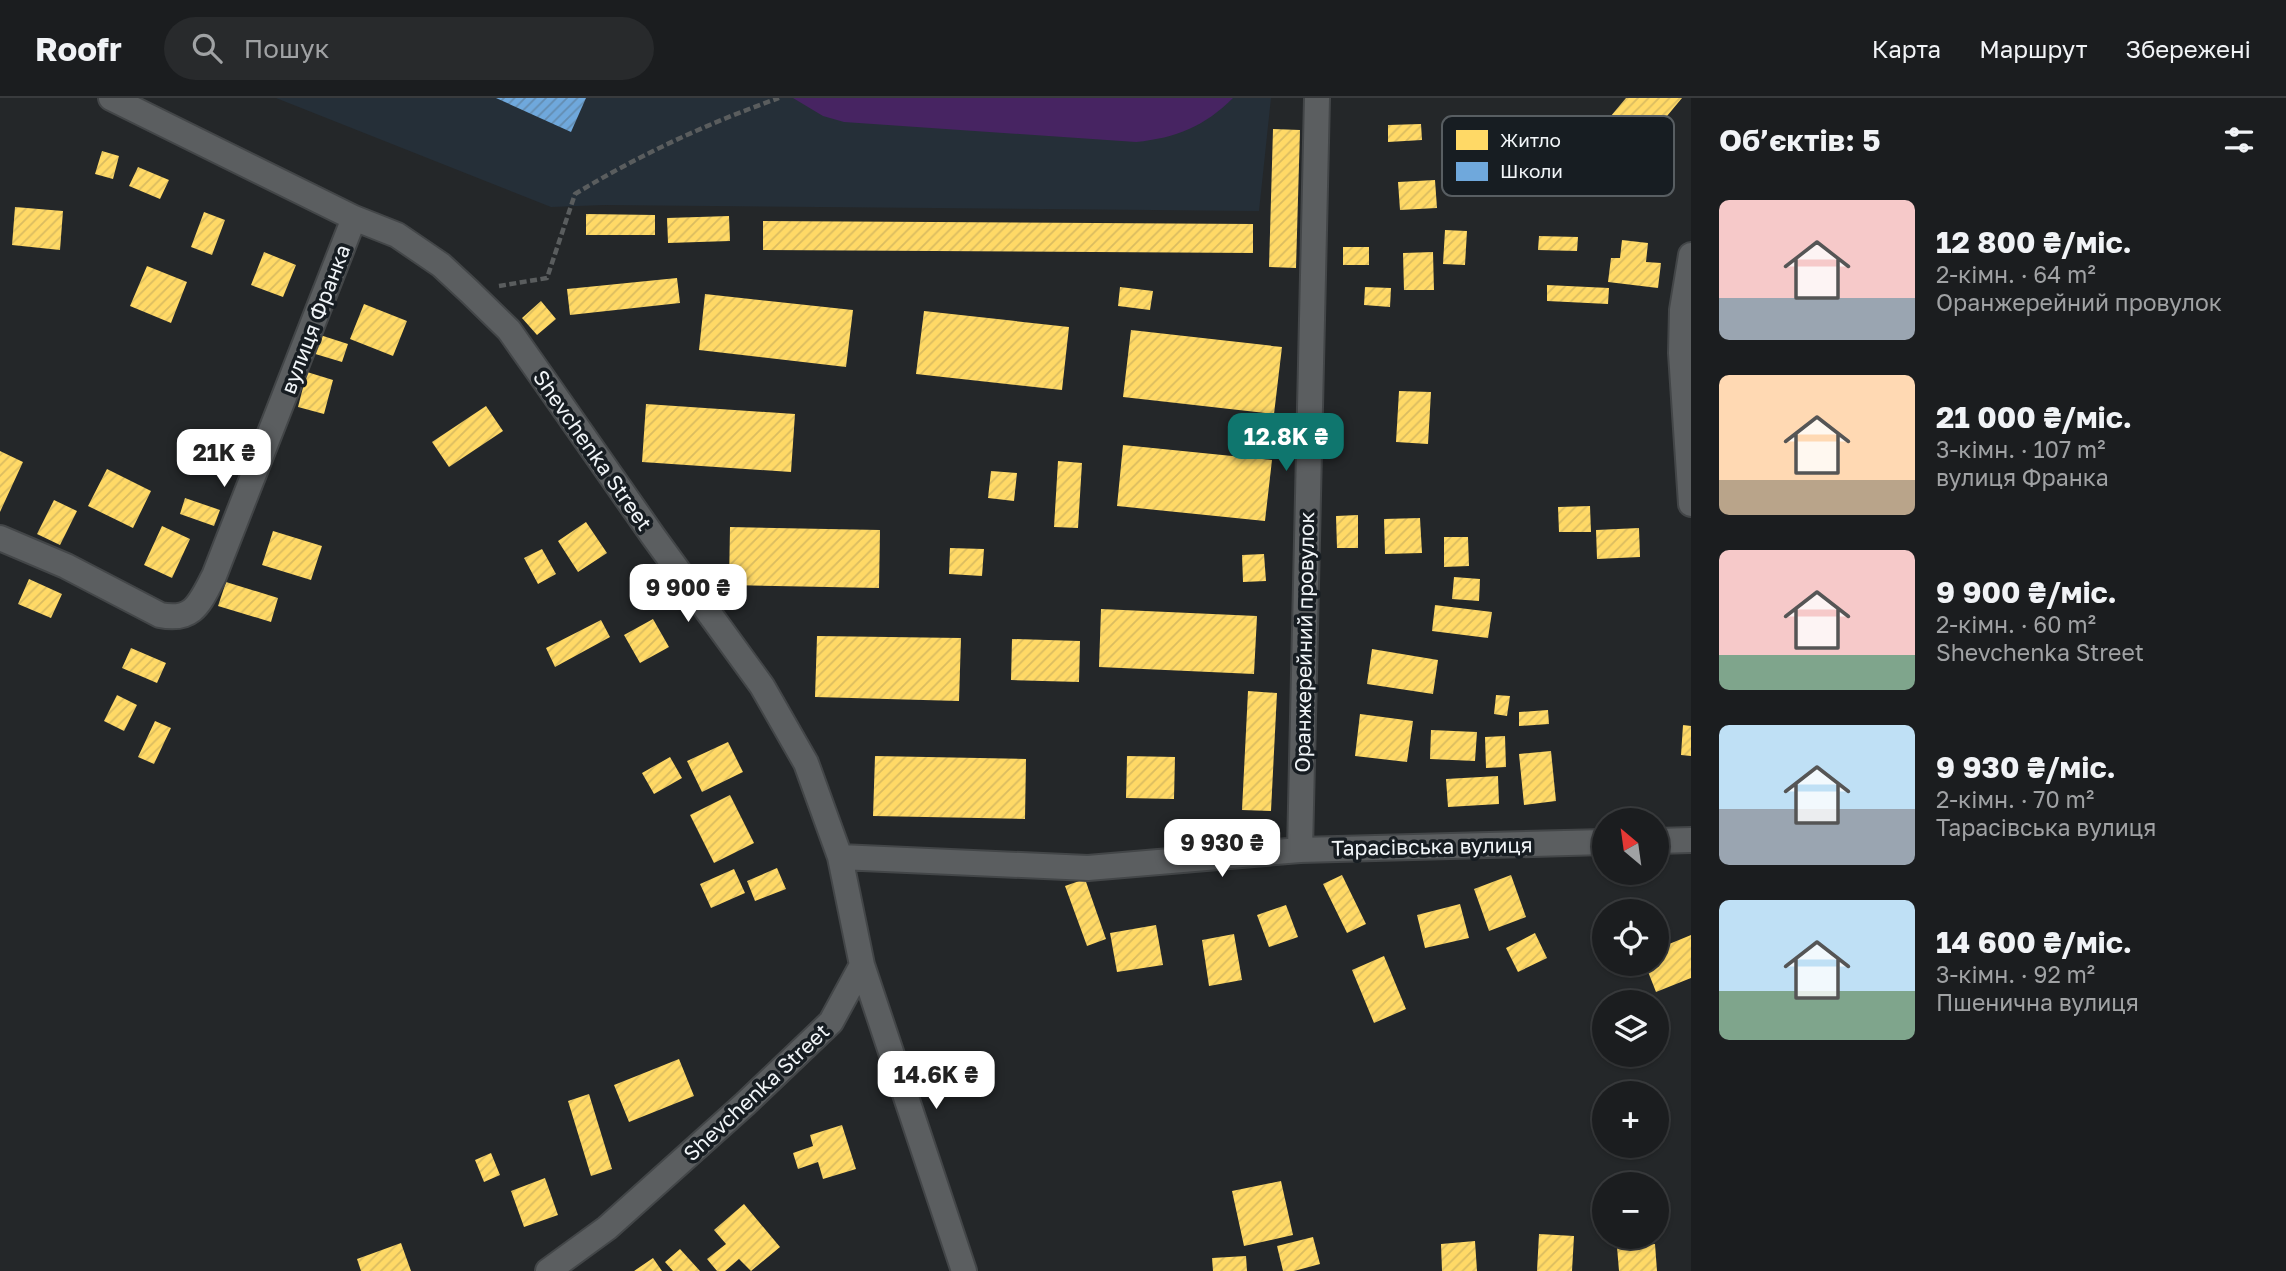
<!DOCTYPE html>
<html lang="uk">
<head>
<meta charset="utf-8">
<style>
  body { margin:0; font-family:"Golos Text",sans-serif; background:#282a2c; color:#f1f3f6; height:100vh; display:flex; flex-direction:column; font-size:26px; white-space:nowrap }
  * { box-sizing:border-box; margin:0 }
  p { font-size:23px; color:#a0a2a4 }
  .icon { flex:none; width:38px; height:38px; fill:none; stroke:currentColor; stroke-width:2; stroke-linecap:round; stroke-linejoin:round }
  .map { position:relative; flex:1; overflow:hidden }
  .side { display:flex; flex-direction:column; background:#1b1d1f; width:595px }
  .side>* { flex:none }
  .needle { width:46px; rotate:331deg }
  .fabs { position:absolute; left:1592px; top:710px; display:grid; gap:14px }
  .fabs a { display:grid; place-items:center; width:77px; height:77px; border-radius:50%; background:#1b1d1f; box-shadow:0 2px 5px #0004,0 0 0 2px #393b3d; font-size:35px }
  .price { position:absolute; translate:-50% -60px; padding:0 16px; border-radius:14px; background:#fff; color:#222; font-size:23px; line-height:46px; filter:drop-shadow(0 2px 4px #0008) }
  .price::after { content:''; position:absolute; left:50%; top:42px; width:21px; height:16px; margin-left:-10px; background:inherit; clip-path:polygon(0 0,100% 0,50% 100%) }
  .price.current { background:#0f766e; color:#fff }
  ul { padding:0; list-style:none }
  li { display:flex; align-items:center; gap:21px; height:175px; padding:0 28px }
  li span { display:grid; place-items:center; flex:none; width:196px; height:140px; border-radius:10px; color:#555 }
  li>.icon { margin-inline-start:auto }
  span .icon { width:84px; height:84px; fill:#fffc; stroke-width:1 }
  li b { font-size:30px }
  h2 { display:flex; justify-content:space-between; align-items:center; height:84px; padding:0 28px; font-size:30px }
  header { display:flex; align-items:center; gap:42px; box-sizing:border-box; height:98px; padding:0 35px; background:#1b1d1f; border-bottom:2px solid #393b3d }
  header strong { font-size:33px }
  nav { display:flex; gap:38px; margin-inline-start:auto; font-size:24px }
  .search { width:490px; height:63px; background:#282a2c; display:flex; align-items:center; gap:18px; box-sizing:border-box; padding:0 24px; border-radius:38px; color:#a0a2a4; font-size:26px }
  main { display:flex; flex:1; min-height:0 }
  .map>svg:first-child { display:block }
  .built { fill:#252f38 }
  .pitch { fill:#472462 }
  .homes { fill:url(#homes-hatch) }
  .schools { fill:url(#schools-hatch) }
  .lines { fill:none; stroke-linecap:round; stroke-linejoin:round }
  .minor-casing { stroke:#434648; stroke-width:28 }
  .path { stroke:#5a5d5e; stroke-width:4.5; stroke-dasharray:7 3.5; stroke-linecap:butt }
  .minor { stroke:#5b5e60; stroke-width:24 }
  .labels { text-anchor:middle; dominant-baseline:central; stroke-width:7; stroke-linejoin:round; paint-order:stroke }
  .street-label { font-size:21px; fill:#f1f5f8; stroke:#171d22 }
  .key { fill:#171d22; stroke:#585e62; stroke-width:2 }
  .key-label { font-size:19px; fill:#f1f5f8 }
</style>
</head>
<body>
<header>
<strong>Roofr</strong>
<div class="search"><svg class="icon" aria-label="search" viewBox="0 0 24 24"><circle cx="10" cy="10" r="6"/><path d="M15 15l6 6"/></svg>Пошук</div>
<nav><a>Карта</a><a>Маршрут</a><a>Збережені</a></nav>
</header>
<main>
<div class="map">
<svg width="1691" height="1173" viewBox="0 0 1691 1173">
  <defs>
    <pattern id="homes-hatch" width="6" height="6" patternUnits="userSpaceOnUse" patternTransform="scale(1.75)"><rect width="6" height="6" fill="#ffd966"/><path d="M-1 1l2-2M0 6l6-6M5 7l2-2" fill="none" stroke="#dabc60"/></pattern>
    <pattern id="schools-hatch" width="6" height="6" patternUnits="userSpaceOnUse" patternTransform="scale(1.75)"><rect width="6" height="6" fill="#6fa8dc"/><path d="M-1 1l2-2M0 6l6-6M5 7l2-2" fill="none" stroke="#638cb0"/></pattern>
  </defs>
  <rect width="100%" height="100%" fill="#242729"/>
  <!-- built -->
  <path class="built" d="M276,0H1271L1259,113L604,107L551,109Z"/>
  <!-- pitch -->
  <path class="pitch" d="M793,0H1233C1205,28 1176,40 1136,44L844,24L823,18Z"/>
  <!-- homes -->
  <path class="homes" d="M1626,0H1682L1638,53L1605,25Z
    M1421,26L1422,42L1388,44V27Z
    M1273,31L1300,32L1296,170L1269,169Z
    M102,53L119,58L113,81L95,76Z
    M138,69L169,82L160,101L129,88Z
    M1435,82L1437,110L1400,112L1398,84Z
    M15,109L63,113L60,152L12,147Z
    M204,114L225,122L212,157L191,149Z
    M586,116L655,117V137H586Z
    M729,118L730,143L668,145L667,120Z
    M763,123L1253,126V155L763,152Z
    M1445,132L1467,133L1465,167L1443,166Z
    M1539,138L1578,139L1577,153L1538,152Z
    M1622,142L1648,145L1646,164L1661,165L1658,190L1608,184L1611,160H1620Z
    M1343,149H1369V167H1343Z
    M264,154L296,167L283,199L251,187Z
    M1433,154L1434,192H1404L1403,155Z
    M147,168L187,184L171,225L130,208Z
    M677,180L680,205L570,217L567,191Z
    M1547,187L1609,190L1608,206L1547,203Z
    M1120,189L1153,193L1150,212L1118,208Z
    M1365,189L1391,190L1390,209L1364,207Z
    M705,196L853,212L846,269L699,252Z
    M541,203L556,221L537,237L522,220Z
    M364,206L407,223L393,258L350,241Z
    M924,213L1069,229L1062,292L916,276Z
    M1131,232L1282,249L1274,316L1123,299Z
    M317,236L348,246L342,264L312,255Z
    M307,274L333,282L324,316L298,309Z
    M1399,293L1431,294L1428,346L1396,344Z
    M646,306L795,316L791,374L642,364Z
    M486,308L503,333L449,369L432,344Z
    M1123,347L1272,362L1265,423L1117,408Z
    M0,353L23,364L0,414Z
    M1058,363L1082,365L1078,430L1054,429Z
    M107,371L151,393L133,430L88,408Z
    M991,373L1017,375L1014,403L988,400Z
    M185,400L220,412L214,428L180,416Z
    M54,402L77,413L60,447L37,436Z
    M1590,408L1591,434H1559L1558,409Z
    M1358,417V450H1337L1336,418Z
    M1420,420L1422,455L1385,456L1384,421Z
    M586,424L607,455L578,474L558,443Z
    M162,428L190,441L172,480L144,467Z
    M730,429L880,432L879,490L729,487Z
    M1639,430L1640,459L1597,461L1596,432Z
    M273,433L322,448L311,482L262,467Z
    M1444,439H1468L1469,468L1444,469Z
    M950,450L984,451L982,478L949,476Z
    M542,451L556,476L538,486L524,460Z
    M1264,456L1266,483L1243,484L1242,457Z
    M1454,479L1480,481L1479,503L1452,501Z
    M29,481L62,496L51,520L18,506Z
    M226,484L278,500L271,524L218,508Z
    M1435,507L1492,514L1488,540L1432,533Z
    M1101,511L1257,518L1254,576L1099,569Z
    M653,521L669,549L640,565L624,537Z
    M601,522L610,539L555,569L546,550Z
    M817,538L961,540L959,603L815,599Z
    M1012,541L1080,543L1079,584L1011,582Z
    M131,550L166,565L157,585L122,570Z
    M1372,551L1438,562L1433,596L1367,586Z
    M1248,593L1277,595L1271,713L1242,712Z
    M117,597L137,607L124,633L104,623Z
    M1496,597L1510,598L1507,618L1494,616Z
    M1548,612L1549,626L1519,628V614Z
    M1360,616L1413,623L1407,664L1355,658Z
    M155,623L171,630L154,666L138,659Z
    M1683,627L1691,628V658L1681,657Z
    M1431,632L1477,634L1475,663L1430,661Z
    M1505,638L1506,669L1486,670L1485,639Z
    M728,644L743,674L702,694L687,663Z
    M1551,653L1556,703L1524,707L1519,656Z
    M875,658L1026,661L1025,721L873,718Z
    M1127,658L1175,659L1174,701L1126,700Z
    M670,659L682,680L654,696L642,675Z
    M1498,678L1499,706L1448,709L1446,681Z
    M730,697L754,745L714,765L690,717Z
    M777,770L786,791L755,803L747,783Z
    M734,771L745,795L711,810L700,786Z
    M1342,777L1366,826L1347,835L1323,786Z
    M1511,777L1526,819L1489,833L1474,791Z
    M1085,781L1106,841L1087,848L1065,788Z
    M1460,806L1469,840L1425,850L1417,817Z
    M1286,807L1298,839L1269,849L1257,817Z
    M1156,827L1163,867L1117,874L1110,835Z
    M1535,835L1547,860L1518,874L1506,850Z
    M1234,836L1242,882L1209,888L1202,842Z
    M1691,837V880L1656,894L1645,866H1657V851Z
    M1384,858L1406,911L1374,925L1352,872Z
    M679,961L694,998L629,1024L614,987Z
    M589,996L612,1071L591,1078L568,1003Z
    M842,1027L856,1071L823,1081L818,1064L798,1071L793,1055L813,1048L810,1037Z
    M491,1055L500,1077L484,1084L475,1062Z
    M545,1080L558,1117L524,1129L511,1093Z
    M1281,1083L1293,1137L1244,1148L1232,1093Z
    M744,1106L780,1149L751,1173L739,1161L725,1173H717L707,1161L726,1146L714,1132Z
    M1539,1136L1574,1138L1572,1173H1537Z
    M1313,1139L1320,1166L1294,1173H1283L1277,1148Z
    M1475,1143L1477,1173H1442L1441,1146Z
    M401,1145L411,1173H361L357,1161Z
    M1655,1146L1657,1173H1619L1617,1149Z
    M680,1151L700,1173H673L665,1164Z
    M1246,1158L1247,1173H1213L1212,1160Z
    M653,1160L662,1173H634Z"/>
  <!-- schools -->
  <path class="schools" d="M496,0H586L571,34Z"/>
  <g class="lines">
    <!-- minor casing -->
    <g class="minor-casing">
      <path id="minor" d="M111,0L354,120L397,137L441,167L469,193L509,232L540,276L653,438L762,588L806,665L840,759L862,867L831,924L745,1006L607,1130L548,1173
        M1691,406L1681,255L1682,212L1691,157
        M0,440L66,468L160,517C194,524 200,504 214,478L354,120
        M1657,743L1691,742
        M1300,752L1317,0
        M840,759L1088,770L1300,752L1605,744
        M862,867L964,1173"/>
    </g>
    <!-- path -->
    <path class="path" d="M499,188L547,180L575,96C639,57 708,25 779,0"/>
    <!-- minor -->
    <use href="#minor" class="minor"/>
  </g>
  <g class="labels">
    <!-- street labels -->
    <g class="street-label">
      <text transform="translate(315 221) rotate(-69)">вулиця Франка</text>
      <text transform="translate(593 352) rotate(55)">Shevchenka Street</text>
      <text transform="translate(1304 544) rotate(-89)">Оранжерейний провулок</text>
      <text transform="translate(1432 748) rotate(-1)">Тарасівська вулиця</text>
      <text transform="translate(756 994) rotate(-43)">Shevchenka Street</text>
    </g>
  </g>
  <!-- legend -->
  <rect x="1442" y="18" width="232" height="80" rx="10" class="key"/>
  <rect x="1456" y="32" width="32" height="20" fill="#ffd966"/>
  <rect x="1456" y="64" width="32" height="19" fill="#6fa8dc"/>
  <g class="key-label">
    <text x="1500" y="49">Житло</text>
    <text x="1500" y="80">Школи</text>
  </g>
</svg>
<div class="fabs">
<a><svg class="needle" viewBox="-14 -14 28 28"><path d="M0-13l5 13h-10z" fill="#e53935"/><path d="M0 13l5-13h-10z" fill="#a0a2a4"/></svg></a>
<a><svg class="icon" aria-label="locate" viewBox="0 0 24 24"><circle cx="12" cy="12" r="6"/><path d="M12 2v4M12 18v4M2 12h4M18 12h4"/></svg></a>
<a><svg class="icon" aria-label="layers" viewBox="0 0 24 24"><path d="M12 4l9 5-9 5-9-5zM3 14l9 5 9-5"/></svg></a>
<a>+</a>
<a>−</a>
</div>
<b class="price current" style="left:1286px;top:375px">12.8K ₴</b>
<b class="price" style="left:224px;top:391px">21K ₴</b>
<b class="price" style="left:688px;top:526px">9 900 ₴</b>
<b class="price" style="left:1222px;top:781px">9 930 ₴</b>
<b class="price" style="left:936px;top:1013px">14.6K ₴</b>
</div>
<section class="side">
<h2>Об’єктів: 5<svg class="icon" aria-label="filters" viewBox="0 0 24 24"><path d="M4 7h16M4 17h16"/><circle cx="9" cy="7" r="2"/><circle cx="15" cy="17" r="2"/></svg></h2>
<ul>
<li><span style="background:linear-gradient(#f6c9c9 70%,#9aa5b1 0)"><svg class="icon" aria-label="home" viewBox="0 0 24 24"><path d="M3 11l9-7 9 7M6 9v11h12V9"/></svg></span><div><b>12 800 ₴/міс.</b><p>2-кімн. · 64 m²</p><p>Оранжерейний провулок</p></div></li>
<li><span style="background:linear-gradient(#ffd9b3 75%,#b9a48a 0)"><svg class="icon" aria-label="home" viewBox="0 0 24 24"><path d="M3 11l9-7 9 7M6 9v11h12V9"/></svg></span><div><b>21 000 ₴/міс.</b><p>3-кімн. · 107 m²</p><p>вулиця Франка</p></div></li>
<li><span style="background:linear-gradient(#f6c9c9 75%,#7fa58c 0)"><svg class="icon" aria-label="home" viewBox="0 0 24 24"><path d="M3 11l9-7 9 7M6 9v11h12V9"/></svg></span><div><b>9 900 ₴/міс.</b><p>2-кімн. · 60 m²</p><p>Shevchenka Street</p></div></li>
<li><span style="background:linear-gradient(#bfe0f5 60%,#9aa5b1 0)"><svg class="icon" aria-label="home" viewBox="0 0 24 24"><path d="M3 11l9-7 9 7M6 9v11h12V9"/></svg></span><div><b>9 930 ₴/міс.</b><p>2-кімн. · 70 m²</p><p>Тарасівська вулиця</p></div></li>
<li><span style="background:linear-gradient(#bfe0f5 65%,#7fa58c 0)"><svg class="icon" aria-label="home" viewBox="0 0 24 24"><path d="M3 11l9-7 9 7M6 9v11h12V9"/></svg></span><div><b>14 600 ₴/міс.</b><p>3-кімн. · 92 m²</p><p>Пшенична вулиця</p></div></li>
</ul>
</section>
</main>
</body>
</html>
